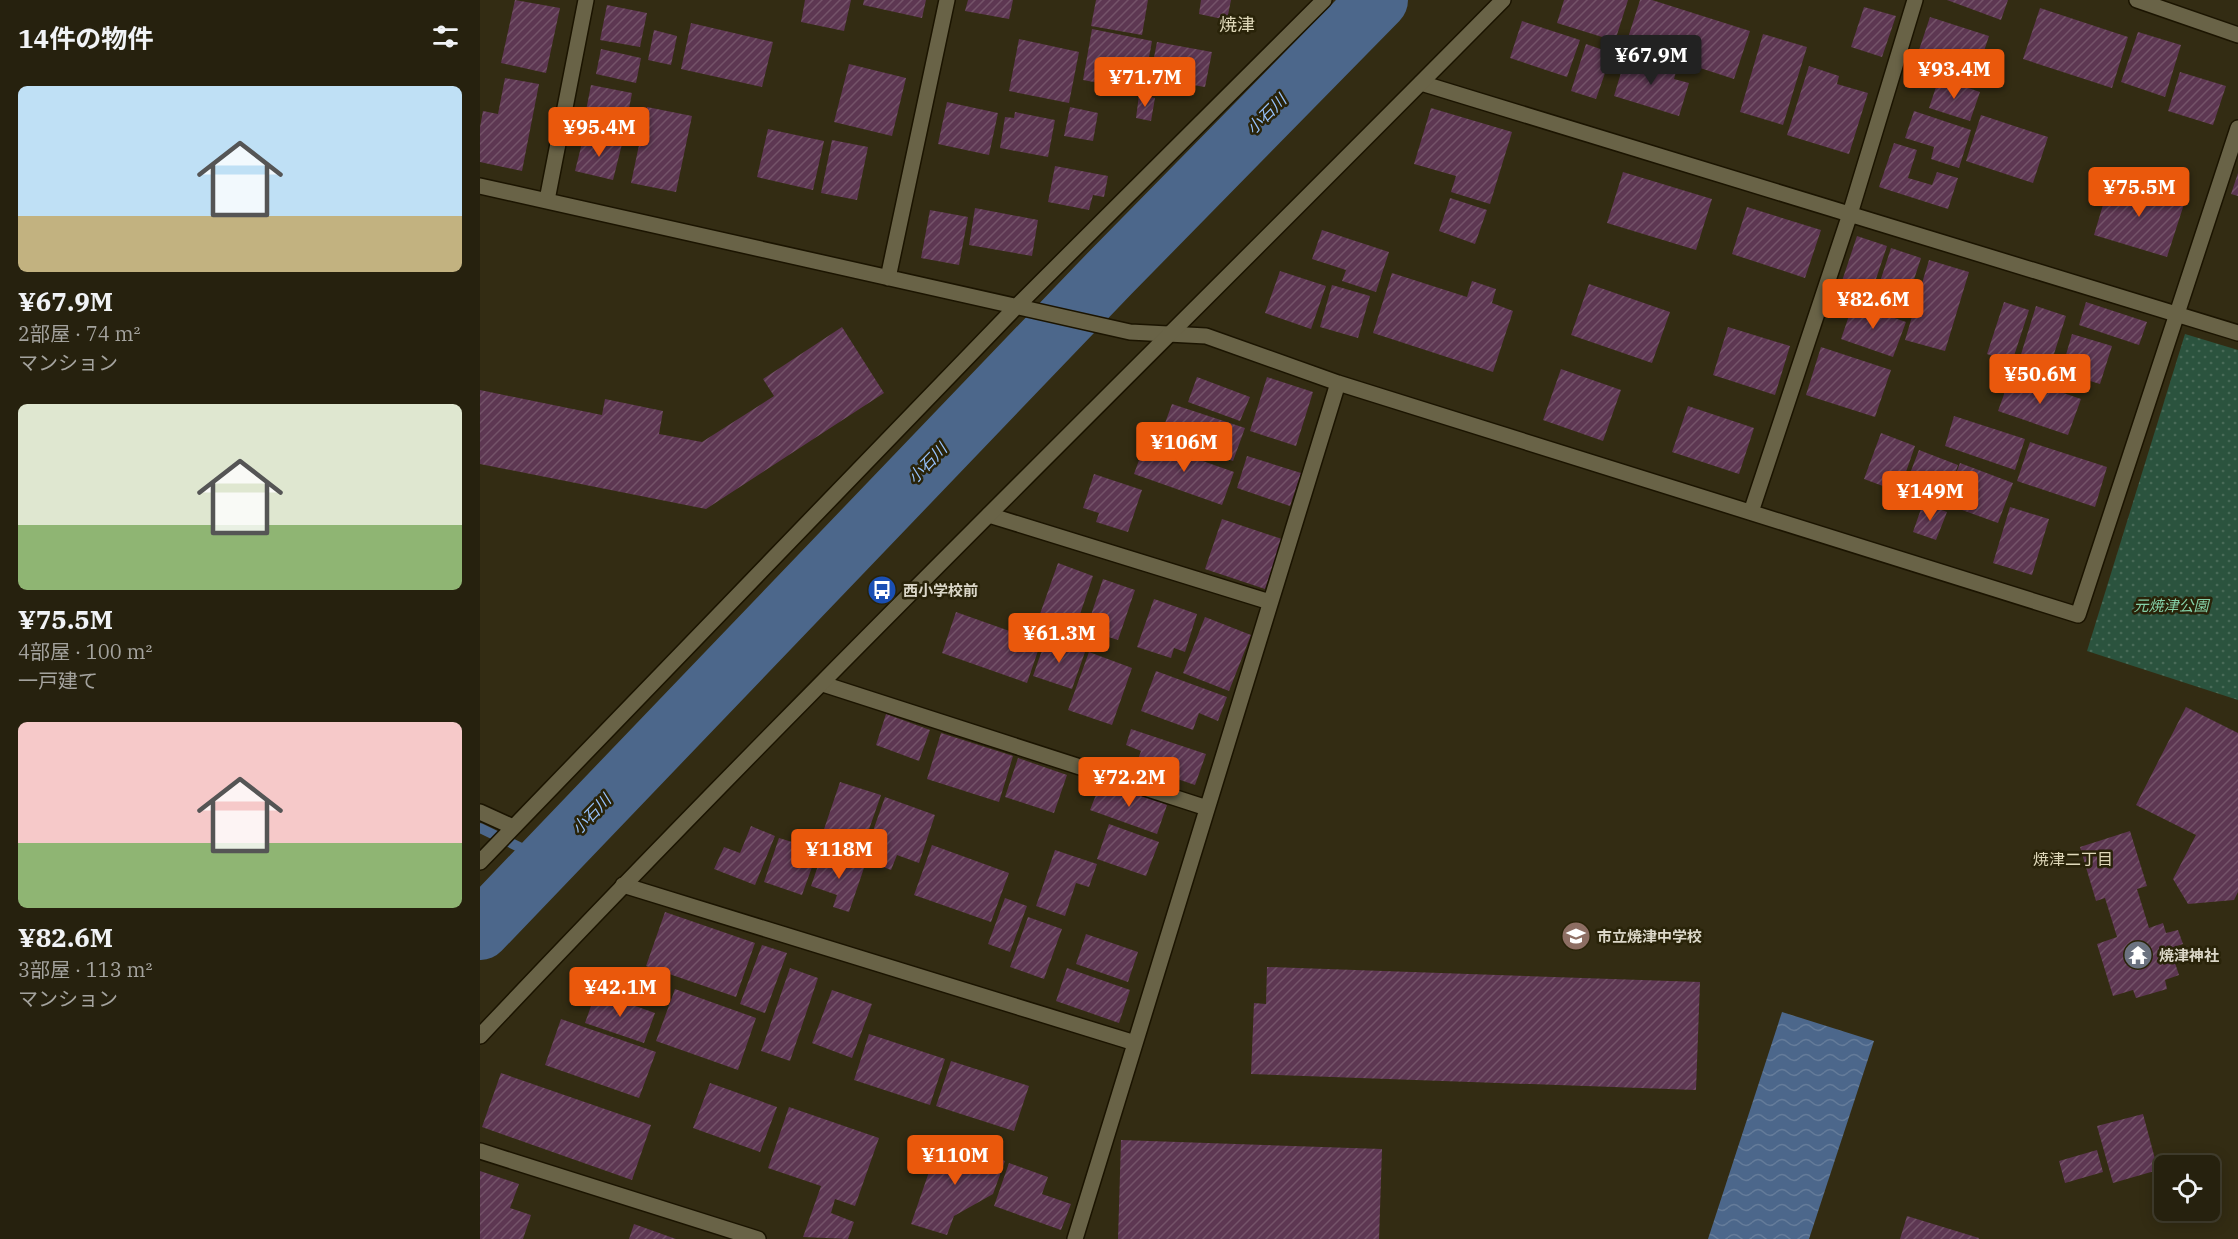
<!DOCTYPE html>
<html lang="ja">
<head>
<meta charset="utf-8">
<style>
  body { margin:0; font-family:"IBM Plex Serif","Noto Sans JP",serif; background:#2e2917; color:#f1f3f6; height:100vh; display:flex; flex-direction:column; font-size:22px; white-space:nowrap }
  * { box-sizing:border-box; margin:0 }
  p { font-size:20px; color:#a4a39e }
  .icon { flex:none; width:33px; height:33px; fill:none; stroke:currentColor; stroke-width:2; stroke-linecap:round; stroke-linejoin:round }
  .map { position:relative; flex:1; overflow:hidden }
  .drawer { display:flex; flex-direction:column; background:#26210e; width:480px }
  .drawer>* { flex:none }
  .fabs { position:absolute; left:1674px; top:1155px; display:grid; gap:12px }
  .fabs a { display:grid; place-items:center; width:66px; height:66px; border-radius:9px; background:#26210e; box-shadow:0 3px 15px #0003,0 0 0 2px #423e2e; font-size:30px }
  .price { position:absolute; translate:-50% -51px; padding:0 14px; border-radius:6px; background:#ea580c; color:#fff; font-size:20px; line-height:39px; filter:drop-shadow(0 2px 3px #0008) }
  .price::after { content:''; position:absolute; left:50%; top:36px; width:18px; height:14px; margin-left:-9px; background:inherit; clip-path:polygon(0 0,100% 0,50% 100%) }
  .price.selected { background:#222; color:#fff }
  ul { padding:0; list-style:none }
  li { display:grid; align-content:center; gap:12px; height:318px; padding:0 18px }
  li span { display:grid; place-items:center; height:186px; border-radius:9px; color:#555 }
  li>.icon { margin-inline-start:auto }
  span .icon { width:108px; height:108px; fill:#fffc; stroke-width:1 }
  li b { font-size:26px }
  h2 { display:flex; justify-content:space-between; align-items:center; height:72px; padding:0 18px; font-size:26px }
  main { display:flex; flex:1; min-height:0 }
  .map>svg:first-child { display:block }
  .park { fill:url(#park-dots) }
  .water { fill:url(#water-waves) }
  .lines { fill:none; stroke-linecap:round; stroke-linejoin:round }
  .stream { stroke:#4c678b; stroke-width:10 }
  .river { stroke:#4c678b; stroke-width:60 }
  .building { fill:url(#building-hatch) }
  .street-casing { stroke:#1b1400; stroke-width:18 }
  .secondary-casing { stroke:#1b1400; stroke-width:18 }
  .street { stroke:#696347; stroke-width:15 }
  .secondary { stroke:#696347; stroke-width:15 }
  .labels { text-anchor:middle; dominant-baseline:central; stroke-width:5; stroke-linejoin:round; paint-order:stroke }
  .poi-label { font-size:15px; font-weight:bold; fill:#dbd7c8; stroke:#292309; text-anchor:start }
  .park-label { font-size:15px; font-style:italic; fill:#85d1a8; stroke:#292309 }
  .water-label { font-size:16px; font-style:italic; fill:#97c2fd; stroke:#292309 }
  .neighbourhood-label { font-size:16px; fill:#e0d9ba; stroke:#292309 }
  .quarter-label { font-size:18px; fill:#e0d9ba; stroke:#292309 }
</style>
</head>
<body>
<main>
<section class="drawer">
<h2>14件の物件<svg class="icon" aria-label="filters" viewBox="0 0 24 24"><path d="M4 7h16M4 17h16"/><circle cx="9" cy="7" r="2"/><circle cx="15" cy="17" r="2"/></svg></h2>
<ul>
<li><span style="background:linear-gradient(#bfe0f5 70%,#c2b280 0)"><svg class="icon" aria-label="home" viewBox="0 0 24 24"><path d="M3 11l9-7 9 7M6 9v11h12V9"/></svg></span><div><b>¥67.9M</b><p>2部屋 · 74 m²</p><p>マンション</p></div></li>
<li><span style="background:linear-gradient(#dfe7d0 65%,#8fb573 0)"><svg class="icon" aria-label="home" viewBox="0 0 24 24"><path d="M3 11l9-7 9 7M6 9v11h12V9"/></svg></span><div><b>¥75.5M</b><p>4部屋 · 100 m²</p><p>一戸建て</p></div></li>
<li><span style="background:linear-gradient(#f6c9c9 65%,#8fb573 0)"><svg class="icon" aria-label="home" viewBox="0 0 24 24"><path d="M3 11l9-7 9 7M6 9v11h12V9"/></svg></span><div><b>¥82.6M</b><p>3部屋 · 113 m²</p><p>マンション</p></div></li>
</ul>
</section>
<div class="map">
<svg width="1758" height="1239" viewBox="0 0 1758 1239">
  <defs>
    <pattern id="park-dots" width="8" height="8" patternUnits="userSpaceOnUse" patternTransform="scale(1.5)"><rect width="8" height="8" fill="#2b533e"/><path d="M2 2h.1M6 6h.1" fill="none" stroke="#496b58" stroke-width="1.8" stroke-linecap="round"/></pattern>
    <pattern id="water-waves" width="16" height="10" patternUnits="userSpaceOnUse" patternTransform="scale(1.5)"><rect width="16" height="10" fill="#4c678b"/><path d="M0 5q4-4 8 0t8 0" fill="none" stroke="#657c9a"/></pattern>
    <pattern id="building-hatch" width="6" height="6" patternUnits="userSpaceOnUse" patternTransform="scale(1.5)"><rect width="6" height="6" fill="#5d3752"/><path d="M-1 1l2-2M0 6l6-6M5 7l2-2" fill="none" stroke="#745369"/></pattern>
  </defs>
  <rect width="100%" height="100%" fill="#332c13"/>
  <!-- park -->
  <path class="park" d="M1705,334L1758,350V700L1607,651Z"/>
  <!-- water -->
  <path class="water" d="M1302,1012L1394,1041L1329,1239H1228Z"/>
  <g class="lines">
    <!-- stream -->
    <path class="stream" d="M0,828L66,860"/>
    <!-- river -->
    <path class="river" d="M0,930L630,273L898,0"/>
  </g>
  <!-- building -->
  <path class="building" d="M35,0L80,8L66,73L21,63Z
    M325,0H371L364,31L321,22Z
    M384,0H446L442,18L383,5Z
    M488,0H533L529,19L485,11Z
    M616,0H668L662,35L611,26Z
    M721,0H751L747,20L719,14Z
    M1084,0H1148L1135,41L1077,23Z
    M1160,0H1172L1270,31L1254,79L1146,44Z
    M1467,0H1528L1521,20Z
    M127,5L167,13L160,47L120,40Z
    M1384,7L1416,16L1402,57L1371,47Z
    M1560,8L1648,37L1632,88L1543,59Z
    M1450,17L1509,36L1497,72L1438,53Z
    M1042,21L1100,40L1087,77L1030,58Z
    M211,23L293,42L282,87L201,69Z
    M612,29L672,41L666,74L660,73L657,90L603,80Z
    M174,30L197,36L191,65L168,60Z
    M1658,32L1701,45L1685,97L1641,82Z
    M1283,34L1327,47L1303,125L1260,112Z
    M539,39L599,52L589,103L529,91Z
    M677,42L732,52L725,87L670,78Z
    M1106,44L1132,53L1116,99L1091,91Z
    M121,49L161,58L156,83L116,74Z
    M1146,56L1196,72L1194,79L1209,83L1199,116L1134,96Z
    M369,64L426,78L412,136L354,122Z
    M1329,66L1359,76L1357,84L1388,93L1369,154L1307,135Z
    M1700,72L1746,86L1733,125L1688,111Z
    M25,78L59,84L42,171L0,162V127L3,111L18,114Z
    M1459,78L1500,92L1490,121L1449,108Z
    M111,85L152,93L145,129L104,121Z
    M659,95L675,98L671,121L656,118Z
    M467,102L518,113L509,155L458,144Z
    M167,107L212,116L196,192L151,183Z
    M590,107L618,113L613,141L584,136Z
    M951,108L1032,132L1010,204L971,192L976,176L934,164Z
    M1434,111L1491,130L1479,168L1451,159L1454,147L1425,138Z
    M535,112L575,120L568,157L520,148L525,117L534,118Z
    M1501,115L1568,137L1553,183L1486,161Z
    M288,129L344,141L333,190L277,177Z
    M104,135L142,144L133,180L95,171Z
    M352,140L388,147L377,200L341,193Z
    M1414,143L1437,150L1428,178L1452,185L1457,172L1478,178L1468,209L1399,187Z
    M575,166L628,176L624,197L613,195L609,210L568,202Z
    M1143,172L1232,199L1216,250L1127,223Z
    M1758,173V196L1751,194Z
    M1631,178L1705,201L1687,257L1614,235Z
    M970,198L1007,210L995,244L959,231Z
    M1267,207L1341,230L1325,278L1252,254Z
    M495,208L558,220L552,256L489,245Z
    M450,210L488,217L479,265L441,258Z
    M842,230L909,252L896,292L862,281L866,270L832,259Z
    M1377,236L1407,246L1391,294L1361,284Z
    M1411,248L1441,258L1426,304L1396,294Z
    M1449,260L1489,272L1465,351L1425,340Z
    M800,271L846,286L831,329L785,313Z
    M912,273L987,297L992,281L1016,289L1012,303L1033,311L1013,372L893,333Z
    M1109,284L1190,312L1172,363L1091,335Z
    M852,285L890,296L878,338L840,327Z
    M1524,302L1549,310L1532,362L1507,354Z
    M1606,302L1667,322L1659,345L1599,325Z
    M1373,304L1426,322L1413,357L1361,339Z
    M1556,306L1586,316L1568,373L1538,364Z
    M362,327L404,393L226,509L0,464V390L122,415L125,399L183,411L179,434L222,442L294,396L283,379Z
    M1248,327L1310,346L1295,395L1233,375Z
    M1592,334L1632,346L1620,384L1581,372Z
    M1341,347L1411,370L1395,417L1326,395Z
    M1081,369L1141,390L1123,441L1063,420Z
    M1531,375L1601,399L1588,435L1518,411Z
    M717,377L770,397L760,421L708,402Z
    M787,377L833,392L816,446L770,431Z
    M692,404L765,428L753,461L704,444L708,434L684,426Z
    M1208,406L1274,428L1259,474L1192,452Z
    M1474,416L1545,439L1535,470L1465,446Z
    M1401,433L1435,446L1419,492L1384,479Z
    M666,441L754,472L742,505L654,474Z
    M1550,442L1627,467L1615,507L1537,481Z
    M1439,450L1478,465L1470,489L1480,463L1533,483L1518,523L1424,489Z
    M767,456L821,473L810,506L757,488Z
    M614,474L662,490L648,532L616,522L619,513L603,508Z
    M1443,503L1467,512L1456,540L1433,532Z
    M1530,507L1569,519L1552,575L1513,563Z
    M742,519L802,539L785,589L725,569Z
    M578,563L613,576L596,626L560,614Z
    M623,579L655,590L638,640L606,630Z
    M674,599L717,614L705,652L694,648L691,658L657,647Z
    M476,612L561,642L547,683L462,653Z
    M725,617L771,635L749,691L703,673Z
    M566,639L605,652L592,689L553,676Z
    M609,652L652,668L632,725L588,710Z
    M676,671L747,697L738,721L719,713L713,730L661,711Z
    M1706,707L1758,733V892L1754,900L1708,904L1693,879L1716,835L1656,805Z
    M406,714L450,730L439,761L396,745Z
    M651,729L726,754L715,785L656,765L661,751L646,745Z
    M461,733L533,756L519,802L447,779Z
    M538,758L587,775L574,813L525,797Z
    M360,782L401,795L379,858L339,844Z
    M621,782L687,805L677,834L610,810Z
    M405,797L455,815L439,863L417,855L411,870L383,859Z
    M629,824L679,842L666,876L617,859Z
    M271,826L295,836L275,885L234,869L244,847L260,853Z
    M1650,831L1667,886L1657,889L1669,928L1683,923L1686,933L1698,930L1703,944L1690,948L1699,975L1685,980L1687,989L1656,998L1653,990L1633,996L1617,944L1637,937L1625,898L1616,901L1600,847Z
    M299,838L338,850L322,895L284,882Z
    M452,845L529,873L511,922L434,895Z
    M575,850L617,864L609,887L596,883L585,916L556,906Z
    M358,855L385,865L369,912L353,907L357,895L331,886L340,860L354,865Z
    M525,898L547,906L530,952L508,944Z
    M185,912L275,943L256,997L166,966Z
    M548,917L582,929L564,979L530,967Z
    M606,934L658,952L648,982L596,964Z
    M282,945L307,953L285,1013L260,1004Z
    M787,967L1220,982L1216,1090L771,1074L774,1003L786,1004Z
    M310,968L338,978L310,1061L281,1051Z
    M587,968L650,990L639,1023L576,1001Z
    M195,989L276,1018L258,1070L176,1041Z
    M352,990L392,1004L372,1058L332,1043Z
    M116,992L175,1013L164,1043L105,1023Z
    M81,1019L176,1052L159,1098L65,1065Z
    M389,1034L465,1059L450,1105L374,1080Z
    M471,1061L549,1086L534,1131L456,1106Z
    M21,1073L171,1125L152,1180L2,1127Z
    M230,1083L297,1107L280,1152L213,1128Z
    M309,1107L399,1138L375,1206L355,1199L351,1213L374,1222L368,1239L323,1237L341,1186L288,1168Z
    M1663,1114L1678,1170L1633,1183L1617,1126Z
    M460,1140L525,1161L513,1194L474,1216L467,1235L431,1224Z
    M641,1140L902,1149L899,1239H638Z
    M1617,1150L1623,1172L1585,1183L1579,1161Z
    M529,1163L568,1177L562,1194L591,1204L581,1230L514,1206Z
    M0,1171L39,1184L30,1208L51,1215L43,1239H0Z
    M1427,1216L1499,1238V1239H1420Z
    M154,1224L196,1239H149Z"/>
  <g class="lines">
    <!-- street casing -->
    <g class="street-casing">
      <path id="street" d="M1657,0L1758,35
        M941,83L1758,333
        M0,186L650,332L726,336L858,383L1598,615L1758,128
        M67,200L106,0
        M408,278L467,0
        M1271,512L1370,214L1435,0
        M509,515L790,602
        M343,684L727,808
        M0,812L33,827
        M0,862L537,306L844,0
        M143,885L655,1043
        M0,1151L278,1239
        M595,1239L858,383"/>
    </g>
    <!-- secondary casing -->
    <g class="secondary-casing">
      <path id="secondary" d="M0,1036C333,683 682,345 1023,0"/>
    </g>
    <!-- street -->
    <use href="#street" class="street"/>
    <!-- secondary -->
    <use href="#secondary" class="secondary"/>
  </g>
  <!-- icons -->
  <defs>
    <g id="bus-disc" transform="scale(1.5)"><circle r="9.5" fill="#1a4fb4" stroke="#292309"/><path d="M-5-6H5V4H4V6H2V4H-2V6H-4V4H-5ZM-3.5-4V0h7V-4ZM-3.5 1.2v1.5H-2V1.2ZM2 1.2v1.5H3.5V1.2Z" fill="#fff"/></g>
    <g id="school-disc" transform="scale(1.5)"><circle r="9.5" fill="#8d6e63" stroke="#292309"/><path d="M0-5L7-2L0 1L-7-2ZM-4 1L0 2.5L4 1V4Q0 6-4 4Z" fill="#fff"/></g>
    <g id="temple-disc" transform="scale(1.5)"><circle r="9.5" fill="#6b7280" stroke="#292309"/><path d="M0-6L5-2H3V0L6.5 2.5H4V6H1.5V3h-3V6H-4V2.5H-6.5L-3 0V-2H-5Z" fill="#fff"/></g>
  </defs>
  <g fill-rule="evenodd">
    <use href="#bus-disc" x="402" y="590"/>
    <use href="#school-disc" x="1096" y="936"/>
    <use href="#temple-disc" x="1658" y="955"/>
  </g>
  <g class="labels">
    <!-- poi labels -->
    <g class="poi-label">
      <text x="423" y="590">西小学校前</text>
      <text x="1117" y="936">市立焼津中学校</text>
      <text x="1679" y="955">焼津神社</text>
    </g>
    <!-- park labels -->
    <g class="park-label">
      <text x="1691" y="605">元焼津公園</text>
    </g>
    <!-- water labels -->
    <g class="water-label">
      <text transform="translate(786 114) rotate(-45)">小石川</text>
      <text transform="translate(447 463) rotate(-46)">小石川</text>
      <text transform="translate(111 814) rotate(-46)">小石川</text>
    </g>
    <!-- neighbourhood labels -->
    <g class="neighbourhood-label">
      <text x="1593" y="859">焼津二丁目</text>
    </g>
    <!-- quarter labels -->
    <g class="quarter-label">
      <text x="757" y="24">焼津</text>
    </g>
  </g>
</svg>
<div class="fabs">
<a><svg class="icon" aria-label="locate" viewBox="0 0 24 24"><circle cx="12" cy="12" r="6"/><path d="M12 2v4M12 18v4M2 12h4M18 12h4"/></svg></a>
</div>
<b class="price selected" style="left:1171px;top:86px">¥67.9M</b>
<b class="price" style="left:1474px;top:100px">¥93.4M</b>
<b class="price" style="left:665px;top:108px">¥71.7M</b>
<b class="price" style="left:119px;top:158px">¥95.4M</b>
<b class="price" style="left:1659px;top:218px">¥75.5M</b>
<b class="price" style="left:1393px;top:330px">¥82.6M</b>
<b class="price" style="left:1560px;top:405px">¥50.6M</b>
<b class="price" style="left:704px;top:473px">¥106M</b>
<b class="price" style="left:1450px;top:522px">¥149M</b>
<b class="price" style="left:579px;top:664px">¥61.3M</b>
<b class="price" style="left:649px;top:808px">¥72.2M</b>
<b class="price" style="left:359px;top:880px">¥118M</b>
<b class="price" style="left:140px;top:1018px">¥42.1M</b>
<b class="price" style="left:475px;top:1186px">¥110M</b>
</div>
</main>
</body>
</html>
